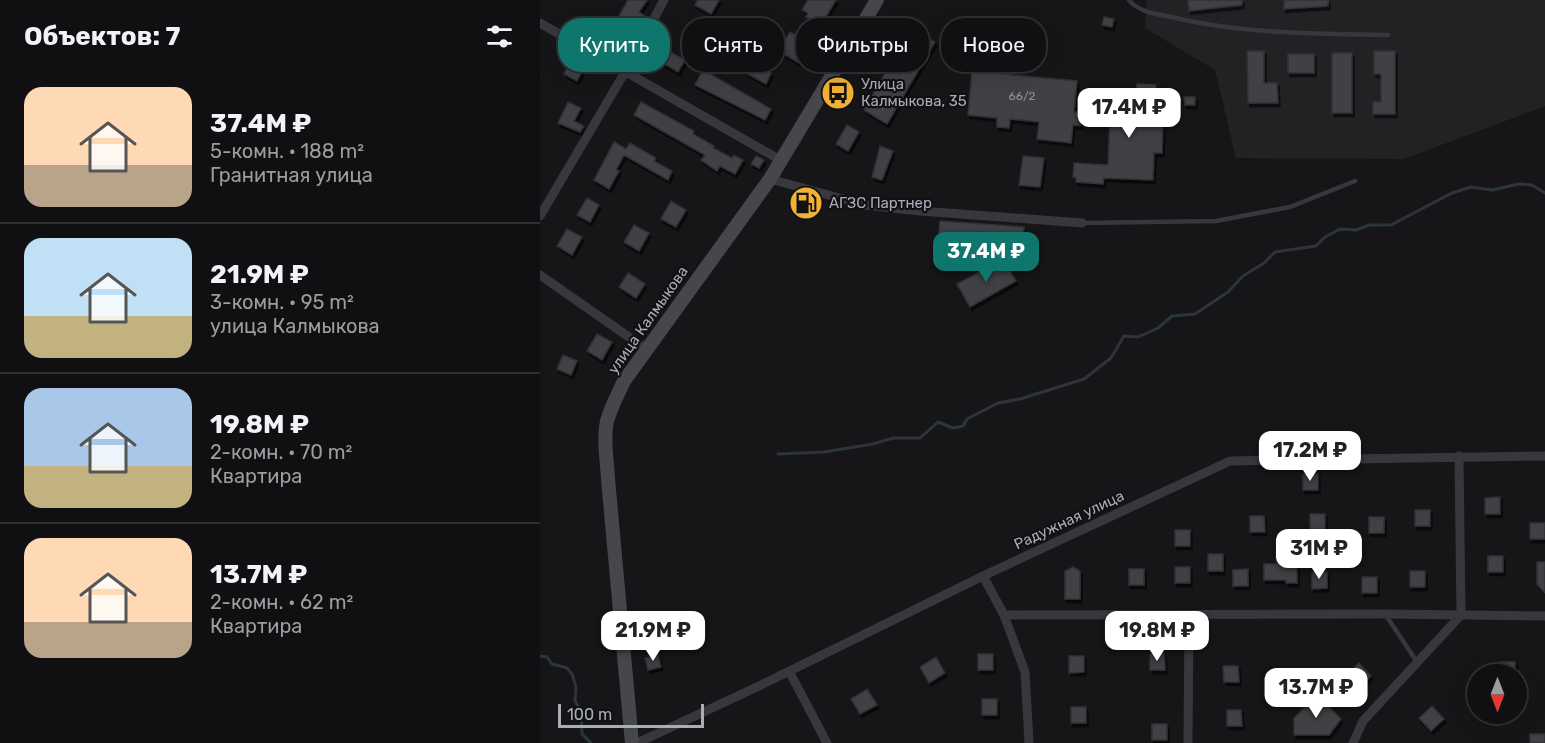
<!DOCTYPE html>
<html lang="ru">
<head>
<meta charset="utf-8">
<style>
  body { margin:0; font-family:Rubik,sans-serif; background:#1e1e20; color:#f1f3f6; height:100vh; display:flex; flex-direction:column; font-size:22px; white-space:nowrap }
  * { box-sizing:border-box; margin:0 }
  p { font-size:20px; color:#9c9d9f }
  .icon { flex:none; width:33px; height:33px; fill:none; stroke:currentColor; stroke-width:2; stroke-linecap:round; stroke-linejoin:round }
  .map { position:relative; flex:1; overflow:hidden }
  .panel { display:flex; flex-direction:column; background:#101012; width:540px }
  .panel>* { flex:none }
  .banner { position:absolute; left:18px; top:18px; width:570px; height:54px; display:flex; gap:12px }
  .needle { width:39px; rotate:180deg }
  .buttons { position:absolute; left:927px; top:664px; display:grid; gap:12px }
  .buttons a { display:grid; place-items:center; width:60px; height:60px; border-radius:50%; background:#101012; box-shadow:0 6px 24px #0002,0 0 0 2px #303032; font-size:30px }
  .scale { position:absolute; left:18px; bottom:15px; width:146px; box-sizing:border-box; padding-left:6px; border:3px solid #a8adb8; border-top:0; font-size:16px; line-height:21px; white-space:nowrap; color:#a8adb8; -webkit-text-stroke:4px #111113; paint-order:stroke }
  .price { position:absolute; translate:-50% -51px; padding:0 14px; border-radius:12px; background:#fff; color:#222; font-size:20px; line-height:39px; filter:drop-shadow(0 2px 3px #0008) }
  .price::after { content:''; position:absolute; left:50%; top:36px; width:18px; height:14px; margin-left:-9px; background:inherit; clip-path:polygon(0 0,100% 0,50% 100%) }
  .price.selected { background:#0f766e; color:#fff }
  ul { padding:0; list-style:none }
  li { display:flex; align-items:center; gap:18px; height:150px; padding:0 24px }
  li+li { border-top:2px solid #303032 }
  li span { display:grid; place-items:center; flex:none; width:168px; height:120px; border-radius:18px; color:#555 }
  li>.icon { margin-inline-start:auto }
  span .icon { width:72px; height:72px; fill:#fffc; stroke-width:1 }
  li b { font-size:26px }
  h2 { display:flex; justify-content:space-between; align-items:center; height:72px; padding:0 24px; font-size:26px }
  .chip { padding:0 21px; border-radius:24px; background:#101012; box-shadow:0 6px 24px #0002,0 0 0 2px #303032; font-size:21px; line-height:54px }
  .chip.selected { background:#0f766e; color:#fff }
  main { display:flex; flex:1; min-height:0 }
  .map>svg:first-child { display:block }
  .built { fill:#222225 }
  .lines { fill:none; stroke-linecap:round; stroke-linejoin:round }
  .stream { stroke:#2c353c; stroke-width:3 }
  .building { fill:#404145; stroke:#303034; stroke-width:1.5; filter:url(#shadow) }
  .lane { stroke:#37383d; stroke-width:4.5 }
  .street { stroke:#37383d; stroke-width:9 }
  .secondary { stroke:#45474d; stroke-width:14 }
  .labels { text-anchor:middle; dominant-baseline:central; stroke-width:4.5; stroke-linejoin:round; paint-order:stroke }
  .number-label { font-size:12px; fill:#8e929b }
  .poi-label { font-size:15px; fill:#a8adb8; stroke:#111113; text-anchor:start }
  .street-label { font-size:15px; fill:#a8adb8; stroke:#111113 }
</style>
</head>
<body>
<main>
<section class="panel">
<h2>Объектов: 7<svg class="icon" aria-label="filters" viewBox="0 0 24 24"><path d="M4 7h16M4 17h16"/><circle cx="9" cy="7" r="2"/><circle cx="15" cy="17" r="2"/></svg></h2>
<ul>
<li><span style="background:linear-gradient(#ffd9b3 65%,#b9a48a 0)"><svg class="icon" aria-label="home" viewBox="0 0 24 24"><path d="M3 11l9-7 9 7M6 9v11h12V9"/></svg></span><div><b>37.4M ₽</b><p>5-комн. · 188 m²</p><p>Гранитная улица</p></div></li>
<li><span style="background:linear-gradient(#bfe0f5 65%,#c2b280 0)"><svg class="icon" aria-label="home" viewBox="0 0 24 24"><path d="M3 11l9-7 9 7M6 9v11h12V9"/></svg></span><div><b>21.9M ₽</b><p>3-комн. · 95 m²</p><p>улица Калмыкова</p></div></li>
<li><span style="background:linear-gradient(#a9c7e8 65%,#c2b280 0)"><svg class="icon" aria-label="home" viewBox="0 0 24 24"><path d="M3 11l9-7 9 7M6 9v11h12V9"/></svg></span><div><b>19.8M ₽</b><p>2-комн. · 70 m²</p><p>Квартира</p></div></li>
<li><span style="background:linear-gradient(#ffd9b3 70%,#b9a48a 0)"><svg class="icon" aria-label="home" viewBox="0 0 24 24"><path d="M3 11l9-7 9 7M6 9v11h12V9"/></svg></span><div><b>13.7M ₽</b><p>2-комн. · 62 m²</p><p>Квартира</p></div></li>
</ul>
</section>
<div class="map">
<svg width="1005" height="743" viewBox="0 0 1005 743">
  <defs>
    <filter id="shadow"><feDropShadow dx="2" dy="3.5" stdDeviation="0" flood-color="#0009"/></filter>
  </defs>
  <rect width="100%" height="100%" fill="#161618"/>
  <!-- built -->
  <path class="built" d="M607,0H1005V106L864,159L696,158L675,70L605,28Z"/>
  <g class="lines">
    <!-- stream -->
    <path class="stream" d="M238,454L284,452L333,444L353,438H380L398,422L413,428L423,426L427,419L458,403L480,399L544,379L571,358L584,336L598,337L618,328L632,316L655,314L688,292L703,276L724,263L735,252L776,246L785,237L800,229L816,230L829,225H851L912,193L931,187L952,190L979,184L992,185L1005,193
      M0,656L7,657L12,664L27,668L32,674L36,687L35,701L41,711L42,734L51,743"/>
  </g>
  <!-- building -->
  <path class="building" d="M88,0H107L99,12L106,17L84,56L63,44Z
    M158,0H179L171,14L155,5Z
    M268,0H296L281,25L266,17L268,13L262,10Z
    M648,0H702V5L649,11Z
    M744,0H788V6L744,9Z
    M564,17L574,19L572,27L562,25Z
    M371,28L395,42L347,124L324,110Z
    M250,32L255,35L257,32L273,41L259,63L244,54L246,51L240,48Z
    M707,51H724V83H737L738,103H708Z
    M834,51H855V114H833V102H841V74H834Z
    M130,52L145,60L138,72L123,63Z
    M792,53H812V113H792Z
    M193,54L231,73L226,84L206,73L207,71L190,61Z
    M748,54H774V73H748Z
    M33,56L46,63L37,81L24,74Z
    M163,70L231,109L225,120L155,85Z
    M432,71L537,81L534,112H541L540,126L533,125L531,143L497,139L499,122L470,119L469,128L457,127V118L428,115Z
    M597,84L616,85L615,121H623L622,153H614L613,180L564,178L563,184L536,182V178L533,177L534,163L568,165L571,93L597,94Z
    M644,97H655V105H645Z
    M28,102L41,108L34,121L44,126L40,132L18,123Z
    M101,102L154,131L153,134L174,146L173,148L192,158L194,155L203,160L195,174L180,166L177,171L161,160L165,155L94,115Z
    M307,125L319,132L308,151L296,144Z
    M74,142L86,149L90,143L116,158L114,161L132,171L128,180L84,155L76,170L79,171L69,189L54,180Z
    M340,146L353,151L342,180L332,177Z
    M216,156L224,160L219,168L211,164Z
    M483,156L504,158L500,187L479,185Z
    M47,198L59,205L50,222L37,215Z
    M131,201L146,210L136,227L121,219Z
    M400,221L484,227L482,248L398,241Z
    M94,225L109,233L99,251L84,242Z
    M27,229L42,237L32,255L17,246Z
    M463,259L476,281L430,307L417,284Z
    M88,273L105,284L96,298L79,287Z
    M57,334L72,342L62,360L47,351Z
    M23,355L37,361L31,375L17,369Z
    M763,474H778V490H763Z
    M960,497V514H945V498Z
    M875,510H890V526H875Z
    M770,514H785V530H770Z
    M710,516H724L725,532H710Z
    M829,517H844V533H829Z
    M990,523H1005V539H990Z
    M635,530H650V546H635Z
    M668,554H683V571H668Z
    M948,556H963V572H948Z
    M736,557H757V583H746V580H724V564H736Z
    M997,562H1005V593L997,584Z
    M533,567L540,571V599H525V571Z
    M635,567H650V583H635Z
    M589,569H604V585H589Z
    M708,569V586H693V570Z
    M870,571H885V587H870Z
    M772,572H787V588L772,589Z
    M822,577H837V593H822Z
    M624,653L625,670H610V654Z
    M438,654H453V670H438Z
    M118,655L121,667L108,670L105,658Z
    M529,656H544V672L529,673Z
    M396,657L405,673L389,683L380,667Z
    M960,662H975V675H960Z
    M819,663L831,676L818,688L806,675Z
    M683,666H698L699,682H684Z
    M747,670H762V686H747Z
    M327,689L337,705L320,714L311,699Z
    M777,695L801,719L789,735H754V718Z
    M442,699H457V715H442Z
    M892,706L904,719L891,731L879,718Z
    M531,707H546V723H531Z
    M687,710H701L702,726H687Z
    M612,724H627V740H612Z
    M990,734H1005V743H990Z"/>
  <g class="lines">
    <!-- lane -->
    <path class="lane" d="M589,0C598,12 617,14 631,17C702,34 775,34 848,35
      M542,223L676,221L750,207L815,181
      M845,614L877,662"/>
    <!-- street -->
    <path class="street" d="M0,23L242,161
      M230,179L325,205L380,211L542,223
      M0,216L85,72L124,0
      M0,275L106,349
      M443,576L464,615L485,672L489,743
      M464,615L845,614L1005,616
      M249,671L287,743
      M97,743L217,687L443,576L690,461L1005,456
      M648,743L649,616
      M813,743L823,721L921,615L919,456"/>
    <!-- secondary -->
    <path class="secondary" d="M92,743L68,479C67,460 63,439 67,421C71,407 78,394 84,381L230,179L337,0"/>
  </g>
  <!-- icons -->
  <defs>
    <g id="bus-disc" transform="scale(1.725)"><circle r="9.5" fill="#f2b134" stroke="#111113"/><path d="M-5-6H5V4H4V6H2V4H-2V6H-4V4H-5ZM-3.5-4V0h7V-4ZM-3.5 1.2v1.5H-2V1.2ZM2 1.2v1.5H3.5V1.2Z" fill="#111"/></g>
    <g id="fuel-disc" transform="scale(1.725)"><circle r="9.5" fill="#f2b134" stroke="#111113"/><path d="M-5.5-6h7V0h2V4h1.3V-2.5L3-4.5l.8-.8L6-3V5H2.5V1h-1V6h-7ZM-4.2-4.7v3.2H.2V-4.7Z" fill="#111"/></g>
  </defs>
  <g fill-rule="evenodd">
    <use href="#bus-disc" x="298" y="93"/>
    <use href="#fuel-disc" x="266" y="203"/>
  </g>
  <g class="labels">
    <!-- number labels -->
    <g class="number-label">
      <text x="482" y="96">66/2</text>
    </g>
    <!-- poi labels -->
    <g class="poi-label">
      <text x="321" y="84">Улица<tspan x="321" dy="17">Калмыкова, 35</tspan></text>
      <text x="289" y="203">АГЗС Партнер</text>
    </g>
    <!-- street labels -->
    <g class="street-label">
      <text transform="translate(108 320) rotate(-55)">улица Калмыкова</text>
      <text transform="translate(529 520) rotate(-25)">Радужная улица</text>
    </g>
  </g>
</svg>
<div class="buttons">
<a><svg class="needle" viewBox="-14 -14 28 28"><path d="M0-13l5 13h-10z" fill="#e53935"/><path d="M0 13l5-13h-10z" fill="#9c9d9f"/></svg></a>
</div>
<div class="scale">100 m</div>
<b class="price" style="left:589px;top:139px">17.4M ₽</b>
<b class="price selected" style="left:446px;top:283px">37.4M ₽</b>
<b class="price" style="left:770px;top:482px">17.2M ₽</b>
<b class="price" style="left:779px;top:580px">31M ₽</b>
<b class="price" style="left:113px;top:662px">21.9M ₽</b>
<b class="price" style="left:617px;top:662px">19.8M ₽</b>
<b class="price" style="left:776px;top:719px">13.7M ₽</b>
<div class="banner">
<a class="chip selected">Купить</a>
<a class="chip">Снять</a>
<a class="chip">Фильтры</a>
<a class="chip">Новое</a>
</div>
</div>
</main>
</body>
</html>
